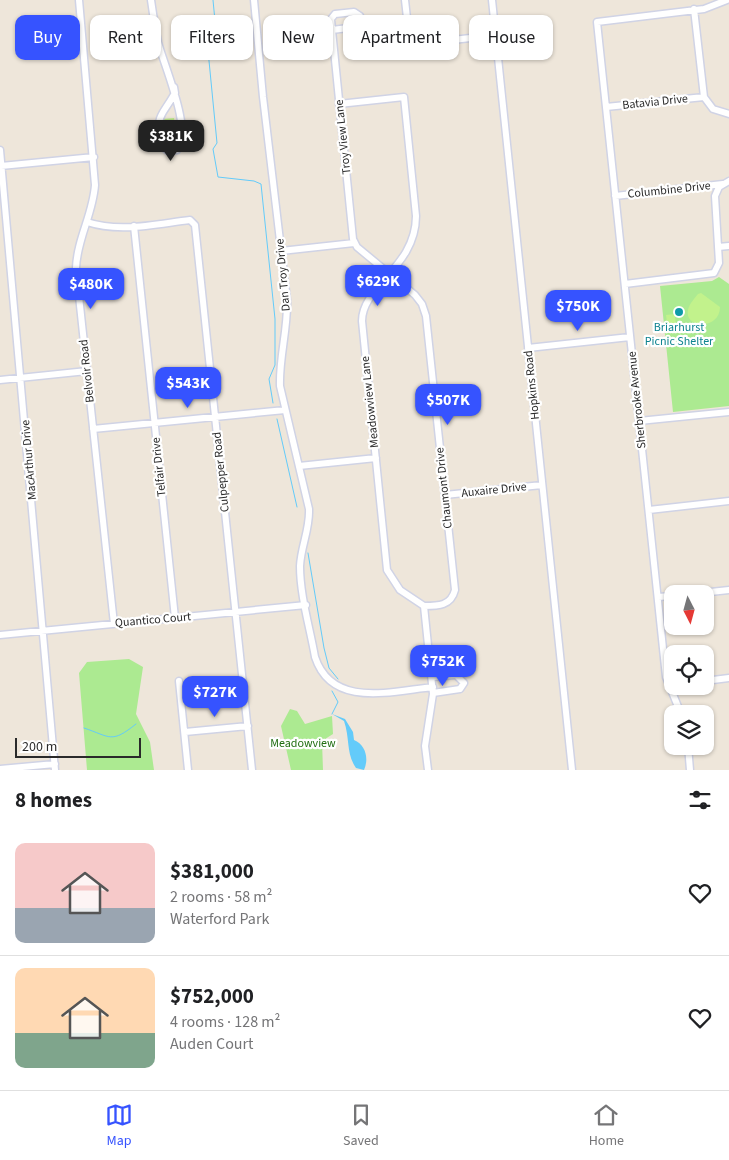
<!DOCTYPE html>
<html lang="en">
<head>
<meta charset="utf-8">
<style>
  body { margin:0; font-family:"Source Sans 3",sans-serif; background:#f2f2f2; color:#202124; height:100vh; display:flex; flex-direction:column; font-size:19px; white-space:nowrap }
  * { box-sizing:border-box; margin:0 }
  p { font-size:16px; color:#757577 }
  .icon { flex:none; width:28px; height:28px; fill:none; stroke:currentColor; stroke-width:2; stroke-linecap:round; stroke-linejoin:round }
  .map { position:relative; height:770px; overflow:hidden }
  .panel { display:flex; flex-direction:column; background:#fff; flex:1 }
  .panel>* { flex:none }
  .top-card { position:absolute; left:15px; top:15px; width:700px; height:45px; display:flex; gap:10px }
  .needle { width:32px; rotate:174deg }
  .buttons { position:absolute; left:664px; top:585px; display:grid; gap:10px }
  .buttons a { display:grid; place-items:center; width:50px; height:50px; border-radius:10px; background:#fff; box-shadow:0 1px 4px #0004; font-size:25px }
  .scale { position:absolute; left:15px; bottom:12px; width:126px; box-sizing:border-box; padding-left:5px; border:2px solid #2a2a2a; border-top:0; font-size:14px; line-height:18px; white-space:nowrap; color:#2a2a2a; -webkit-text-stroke:4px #fff; paint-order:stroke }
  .price { position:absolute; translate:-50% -42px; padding:0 11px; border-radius:10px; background:#3653ff; color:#fff; font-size:16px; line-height:32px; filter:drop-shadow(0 1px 2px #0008) }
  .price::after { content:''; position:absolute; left:50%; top:30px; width:15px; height:11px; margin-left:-8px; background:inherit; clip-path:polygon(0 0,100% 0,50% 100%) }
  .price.active { background:#222; color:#fff }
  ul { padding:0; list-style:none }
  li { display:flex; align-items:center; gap:15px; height:125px; padding:0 15px }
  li+li { border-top:1px solid #e0e0e0 }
  li span { display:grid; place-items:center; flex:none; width:140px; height:100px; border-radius:10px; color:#555 }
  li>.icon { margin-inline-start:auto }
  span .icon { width:60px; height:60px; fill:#fffc; stroke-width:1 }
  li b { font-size:21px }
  h2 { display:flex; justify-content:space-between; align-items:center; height:60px; padding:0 15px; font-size:21px }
  .pill { padding:0 18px; border-radius:10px; background:#fff; box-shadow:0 1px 4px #0004; font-size:18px; line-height:45px }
  .pill.active { background:#3653ff; color:#fff }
  .tabs { display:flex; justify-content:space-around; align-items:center; height:70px; border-top:1px solid #e0e0e0; background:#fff; font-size:14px; color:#757577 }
  .tabs a { display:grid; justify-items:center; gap:2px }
  .tabs .active { color:#3653ff }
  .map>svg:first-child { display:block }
  .green { fill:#acea91 }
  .pitch { fill:#c2f28c }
  .water { fill:#63cbfa }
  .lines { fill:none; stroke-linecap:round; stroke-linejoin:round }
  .stream { stroke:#63cbfa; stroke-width:1 }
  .minor-casing { stroke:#d0d3e5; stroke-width:9 }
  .minor { stroke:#fff; stroke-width:6 }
  .culture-dot { fill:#0f9aa8; stroke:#fff; stroke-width:2 }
  .labels { text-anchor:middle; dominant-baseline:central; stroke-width:4.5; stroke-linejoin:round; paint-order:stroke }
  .street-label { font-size:12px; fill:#2a2a2a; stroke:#fff }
  .culture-label { font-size:12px; fill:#0d838f; stroke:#fff }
  .park-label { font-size:12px; fill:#226e13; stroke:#fff }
</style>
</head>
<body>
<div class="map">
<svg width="729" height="770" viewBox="0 0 729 770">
  <rect width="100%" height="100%" fill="#eee6da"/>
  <!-- green -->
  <path class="green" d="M719,277L729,284V406L673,412L660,286L712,281Z
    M129,659L143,667L136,714L150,742L154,770H87L79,673L87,662Z
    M290,709L297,711L305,724L332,716L333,734L322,741L323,770H291L281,726Z"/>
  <!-- pitch -->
  <path class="pitch" d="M174,118L177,141L166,142L163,119Z
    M701,293L720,307C720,330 684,329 688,310C689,304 695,298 698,294Z
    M675,314L676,329L668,330L666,315Z"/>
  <!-- water -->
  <path class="water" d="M332,714L345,719L353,732L354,740C366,745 369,759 364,770L356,768C346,754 350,738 344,721Z"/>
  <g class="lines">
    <!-- stream -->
    <path class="stream" d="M213,0L215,21L206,30L217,143L213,149L218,177L254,181L261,184L275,319V365L269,379L273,403
      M277,419L297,507
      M308,553L324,648L329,668L338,679
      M332,691L338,702L332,714
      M84,728C111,737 111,744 136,724"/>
    <!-- minor casing -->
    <g class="minor-casing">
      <path id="minor" d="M79,0L95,185C93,214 77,239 76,268L114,624
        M151,0C153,14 155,28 158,42C163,63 194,133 177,150L168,151L161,145C157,111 159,121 175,93L174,87
        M254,0L263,97L287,300C288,329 279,357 280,386L309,509C310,529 301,546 300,566C300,596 310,628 315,657C332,709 392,691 433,687
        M405,0L410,45L496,35
        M492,0L572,770
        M694,9L704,97L713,109L729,114
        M332,30L356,27L361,23L360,16L354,12L335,14L331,19L332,30L353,239L357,247L415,295L422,304L426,316L455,590C451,606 438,606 424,606
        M339,104L404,97L416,216C416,267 362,286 362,321L387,570L400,590L424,606
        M606,107L704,97
        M0,150L55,770
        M1,166L94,157
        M615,196L723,184
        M87,222C120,233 156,224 190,220L195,225L252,770
        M134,226L175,618
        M718,247L729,246
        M281,251L354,243
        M625,284L714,273L719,263L715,196L719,187L729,181
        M528,348L630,337
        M0,380L87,371
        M639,421L729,412
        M93,429L285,410
        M299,466L376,458
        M445,495L542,485
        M649,510L729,501
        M692,594L729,590
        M658,597L672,596
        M424,606L433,694L425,746L428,770
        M0,635L306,605
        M433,677L456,675L464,683L460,689L433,693
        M179,681L188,770
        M705,681L729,678
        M681,714L666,677L597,22L704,9L727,0
        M185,732L248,726
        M688,746L690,770
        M0,769L55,764"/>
    </g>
    <!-- minor -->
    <use href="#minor" class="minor"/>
  </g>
  <!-- markers -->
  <circle class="culture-dot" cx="679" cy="312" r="5"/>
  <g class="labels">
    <!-- street labels -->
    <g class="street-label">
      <text transform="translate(655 102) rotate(-6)">Batavia Drive</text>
      <text transform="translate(343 137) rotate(-96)">Troy View Lane</text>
      <text transform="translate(669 190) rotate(-6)">Columbine Drive</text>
      <text transform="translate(283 275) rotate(-95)">Dan Troy Drive</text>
      <text transform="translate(87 371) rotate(-96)">Belvoir Road</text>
      <text transform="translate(532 385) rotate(-96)">Hopkins Road</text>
      <text transform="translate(637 400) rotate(-96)">Sherbrooke Avenue</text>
      <text transform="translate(370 402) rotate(-96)">Meadowview Lane</text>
      <text transform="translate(29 460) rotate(-95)">MacArthur Drive</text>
      <text transform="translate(159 467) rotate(-96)">Telfair Drive</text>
      <text transform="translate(221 472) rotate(-96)">Culpepper Road</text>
      <text transform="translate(444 488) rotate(-96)">Chaumont Drive</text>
      <text transform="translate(494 490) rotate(-6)">Auxaire Drive</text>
      <text transform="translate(153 620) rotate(-5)">Quantico Court</text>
    </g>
    <!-- culture labels -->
    <g class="culture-label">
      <text x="679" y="327">Briarhurst<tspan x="679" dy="14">Picnic Shelter</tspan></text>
    </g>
    <!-- park labels -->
    <g class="park-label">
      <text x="303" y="743">Meadowview</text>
    </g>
  </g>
</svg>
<div class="buttons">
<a><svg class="needle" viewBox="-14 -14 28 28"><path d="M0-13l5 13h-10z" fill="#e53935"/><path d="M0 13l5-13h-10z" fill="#757577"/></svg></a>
<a><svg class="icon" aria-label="locate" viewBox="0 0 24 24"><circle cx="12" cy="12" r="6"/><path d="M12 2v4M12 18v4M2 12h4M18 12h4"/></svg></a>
<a><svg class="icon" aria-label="layers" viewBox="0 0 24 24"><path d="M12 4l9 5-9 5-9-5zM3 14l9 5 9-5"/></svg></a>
</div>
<div class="scale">200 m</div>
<b class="price active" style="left:171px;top:162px">$381K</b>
<b class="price" style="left:378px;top:307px">$629K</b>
<b class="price" style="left:91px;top:310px">$480K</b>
<b class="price" style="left:578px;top:332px">$750K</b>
<b class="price" style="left:188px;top:409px">$543K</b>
<b class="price" style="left:448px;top:426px">$507K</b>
<b class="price" style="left:443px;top:687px">$752K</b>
<b class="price" style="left:215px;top:718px">$727K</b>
<div class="top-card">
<a class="pill active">Buy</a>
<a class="pill">Rent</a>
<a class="pill">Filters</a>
<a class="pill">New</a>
<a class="pill">Apartment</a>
<a class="pill">House</a>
</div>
</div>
<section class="panel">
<h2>8 homes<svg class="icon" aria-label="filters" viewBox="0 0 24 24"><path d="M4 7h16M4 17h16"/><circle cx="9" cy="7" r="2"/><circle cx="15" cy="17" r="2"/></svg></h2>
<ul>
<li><span style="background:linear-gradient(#f6c9c9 65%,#9aa5b1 0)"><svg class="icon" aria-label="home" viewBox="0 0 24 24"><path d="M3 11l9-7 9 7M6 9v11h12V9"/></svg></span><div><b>$381,000</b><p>2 rooms · 58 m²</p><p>Waterford Park</p></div><svg class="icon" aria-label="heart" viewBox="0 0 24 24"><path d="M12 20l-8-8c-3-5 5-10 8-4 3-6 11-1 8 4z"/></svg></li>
<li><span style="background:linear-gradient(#ffd9b3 65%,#7fa58c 0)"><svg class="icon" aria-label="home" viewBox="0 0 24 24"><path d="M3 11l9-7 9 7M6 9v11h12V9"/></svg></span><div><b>$752,000</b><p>4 rooms · 128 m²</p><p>Auden Court</p></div><svg class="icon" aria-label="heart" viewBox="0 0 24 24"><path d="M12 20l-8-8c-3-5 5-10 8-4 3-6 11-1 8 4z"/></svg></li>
</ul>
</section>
<nav class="tabs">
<a class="active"><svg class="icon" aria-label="map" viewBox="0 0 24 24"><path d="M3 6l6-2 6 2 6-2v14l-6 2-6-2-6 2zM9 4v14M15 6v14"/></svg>Map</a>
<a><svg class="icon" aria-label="saved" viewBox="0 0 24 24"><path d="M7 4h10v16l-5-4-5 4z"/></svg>Saved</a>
<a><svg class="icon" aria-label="home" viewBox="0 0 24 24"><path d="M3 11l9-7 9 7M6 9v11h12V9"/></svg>Home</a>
</nav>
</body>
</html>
